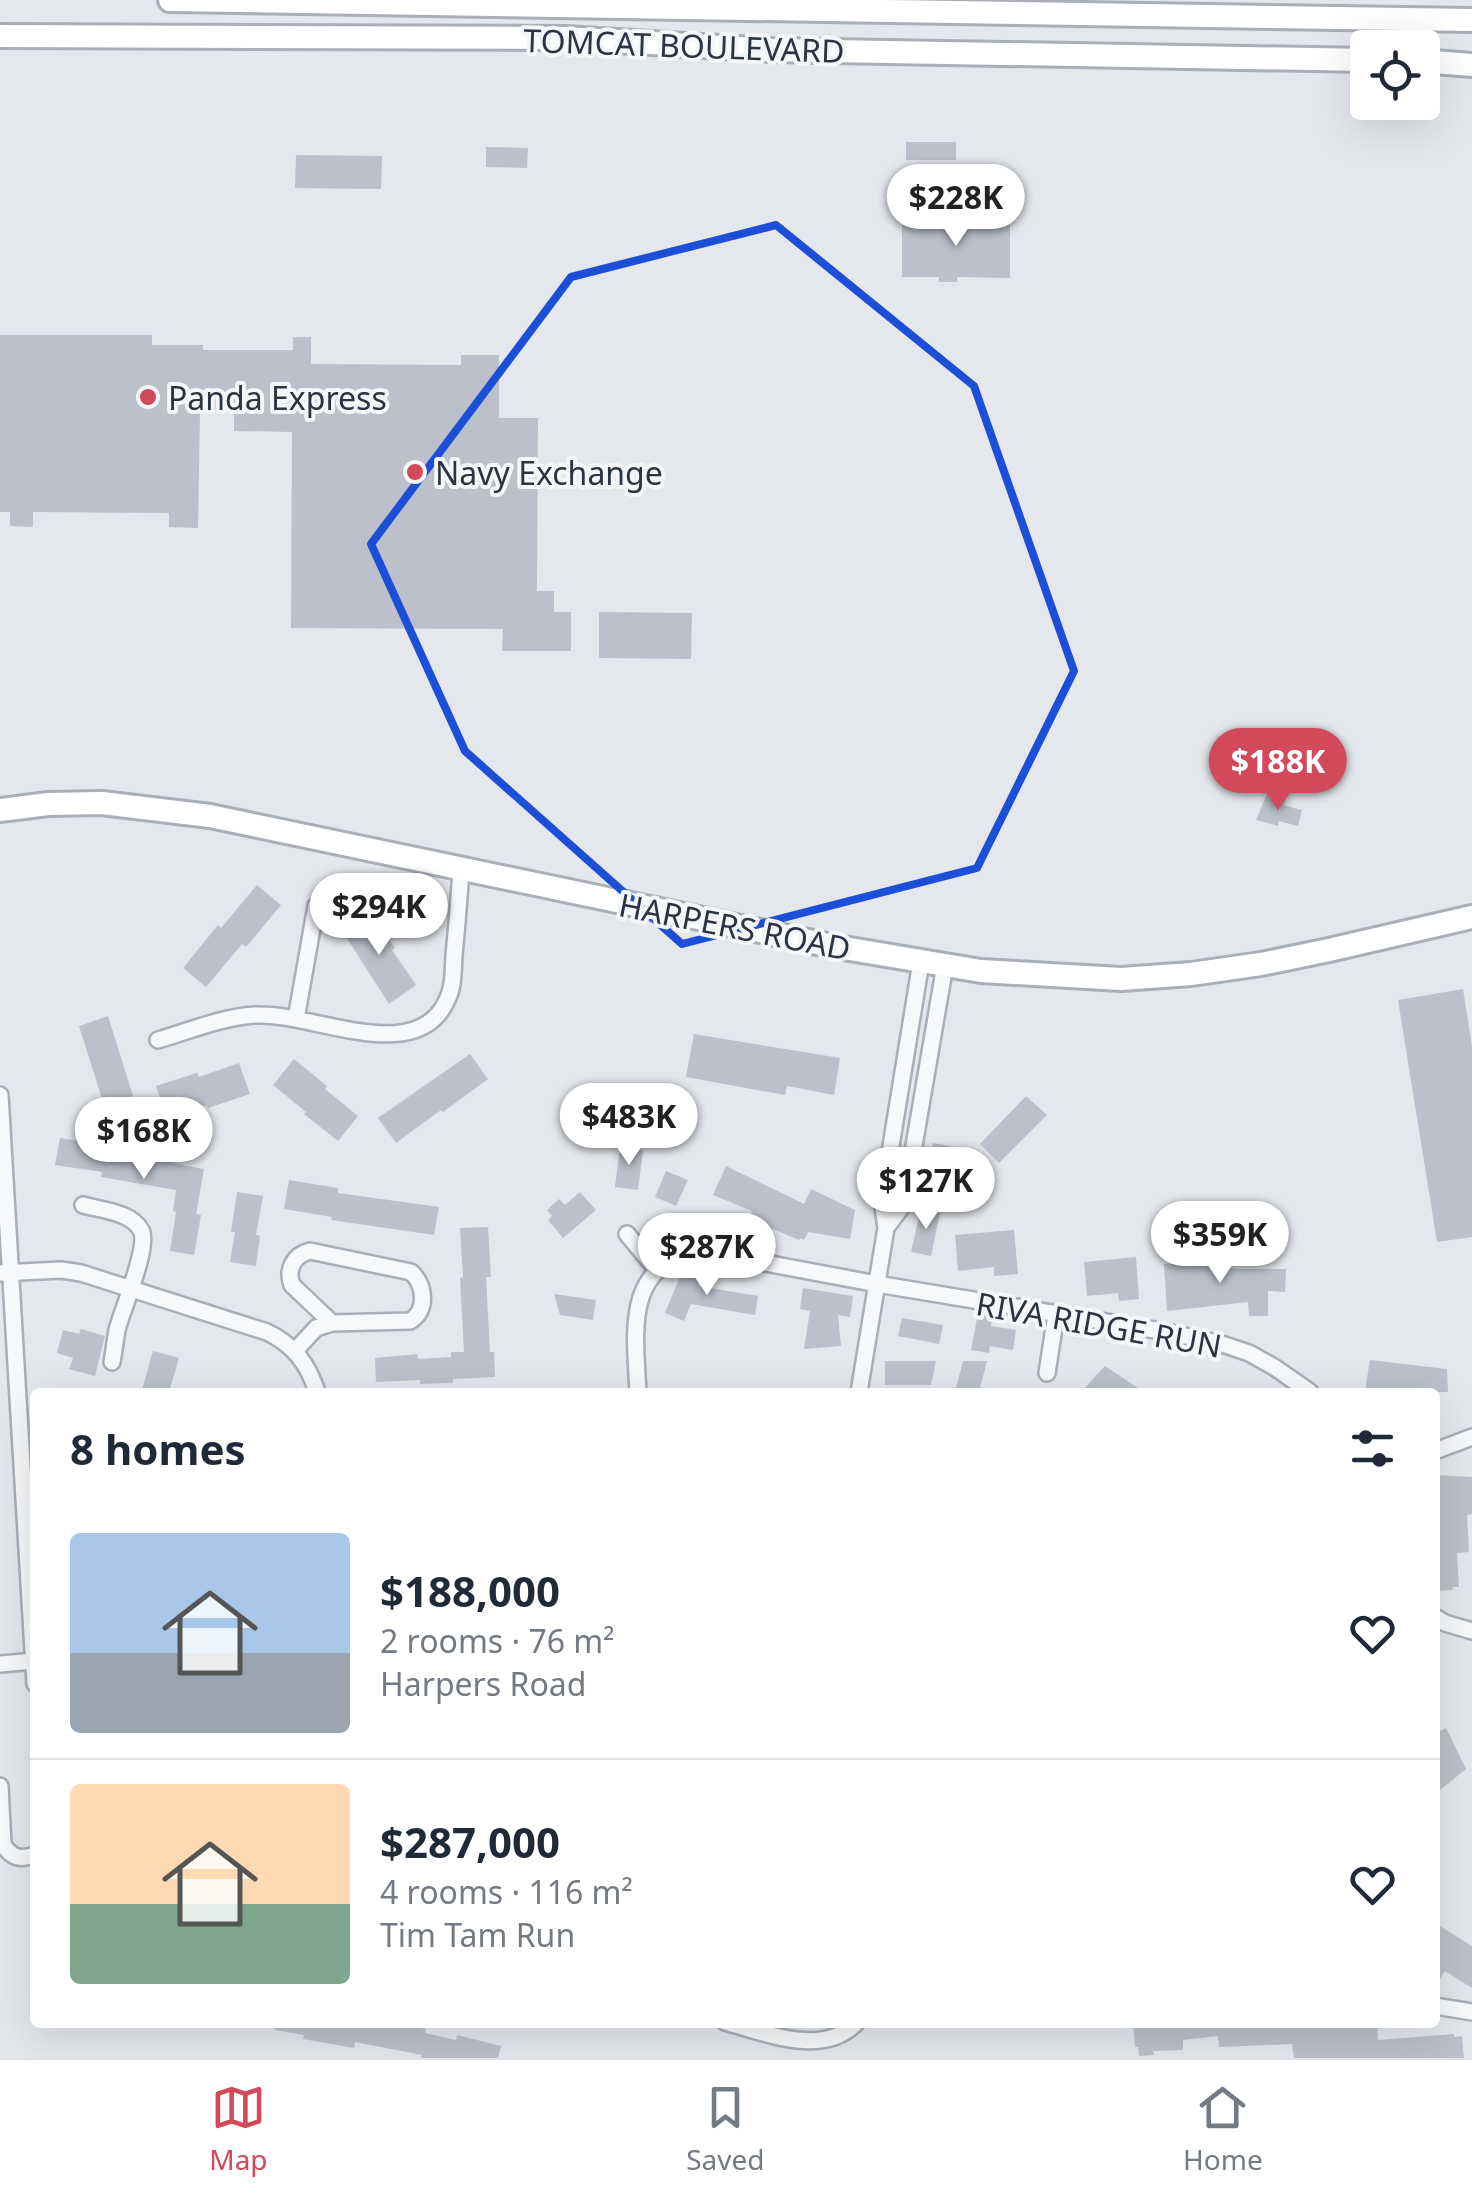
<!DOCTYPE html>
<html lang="en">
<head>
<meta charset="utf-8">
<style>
  body { margin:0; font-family:"Noto Sans",sans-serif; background:#f6f6f7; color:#1f2937; height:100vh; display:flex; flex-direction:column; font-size:38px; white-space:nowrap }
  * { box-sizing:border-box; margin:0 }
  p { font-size:32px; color:#747a83 }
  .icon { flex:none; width:55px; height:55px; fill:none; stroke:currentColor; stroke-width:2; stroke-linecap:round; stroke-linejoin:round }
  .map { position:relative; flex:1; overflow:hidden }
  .drawer { position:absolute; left:30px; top:1388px; width:1410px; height:640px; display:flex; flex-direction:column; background:#fff; border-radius:10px; box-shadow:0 10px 40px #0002 }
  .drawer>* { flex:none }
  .buttons { position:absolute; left:1350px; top:30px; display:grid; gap:20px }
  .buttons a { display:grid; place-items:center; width:90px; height:90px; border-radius:10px; background:#fff; box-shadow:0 10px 40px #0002; font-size:50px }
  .price { position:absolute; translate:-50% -85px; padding:0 22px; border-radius:35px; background:#fff; color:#222; font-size:32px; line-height:65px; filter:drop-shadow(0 2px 5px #0008) }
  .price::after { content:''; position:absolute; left:50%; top:60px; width:30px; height:22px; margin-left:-15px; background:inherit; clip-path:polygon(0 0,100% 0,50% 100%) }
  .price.selected { background:#d1495b; color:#fff }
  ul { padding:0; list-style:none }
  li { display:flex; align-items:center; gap:30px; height:250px; padding:0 40px }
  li+li { border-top:2px solid #e0e1e3 }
  li span { display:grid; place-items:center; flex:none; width:280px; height:200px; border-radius:10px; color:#555 }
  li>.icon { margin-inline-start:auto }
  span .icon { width:120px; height:120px; fill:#fffc; stroke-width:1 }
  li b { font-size:42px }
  h2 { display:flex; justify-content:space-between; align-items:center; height:120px; padding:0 40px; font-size:42px }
  .dock { display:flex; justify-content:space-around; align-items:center; height:140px; border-top:2px solid #e0e1e3; background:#fff; font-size:28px; color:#747a83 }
  .dock a { display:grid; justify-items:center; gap:5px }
  .dock .selected { color:#d1495b }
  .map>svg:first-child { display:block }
  .building { fill:#bbc0ca }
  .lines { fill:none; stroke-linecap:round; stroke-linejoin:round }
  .street-casing { stroke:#a9aeb7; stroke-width:20 }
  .secondary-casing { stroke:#a9aeb7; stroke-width:28 }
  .street { stroke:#f7f8fa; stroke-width:15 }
  .secondary { stroke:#fff; stroke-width:22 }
  .marked { fill:none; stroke:#1d4ed8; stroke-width:8; stroke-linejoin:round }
  .poi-dot { fill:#d1495b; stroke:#f4f6f9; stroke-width:4 }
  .labels { text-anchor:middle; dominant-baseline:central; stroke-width:8; stroke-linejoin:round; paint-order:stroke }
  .street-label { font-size:32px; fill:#2b3445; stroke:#f4f6f9 }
  .poi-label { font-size:32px; fill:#2b3445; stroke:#f4f6f9; text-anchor:start }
</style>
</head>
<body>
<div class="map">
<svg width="1472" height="2058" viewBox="0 0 1472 2058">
  <rect width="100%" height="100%" fill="#e4e7ec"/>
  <!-- building -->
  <path class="building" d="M906,142H956V160H906Z
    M486,147L528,148L527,168L486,167Z
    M296,155L382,156L381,189L295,188Z
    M902,219L1010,220V278L957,277V282H939V277H902Z
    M0,335H152V345H203V350H293V337H311V364L461,365V355H499V418H538L537,591H554V612H571V651H502L503,629L291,628L292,432L234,431V410H200L198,528L169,527V513L33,512V527L10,526V512H0Z
    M599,612L692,613L691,659L599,658Z
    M1266,796L1285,800L1284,805L1302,810L1298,826L1279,821L1278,826L1256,820Z
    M257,885L281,905L246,947L242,944L206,987L183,968L218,925L221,928Z
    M371,913L395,948L392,950L416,985L389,1004L343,932Z
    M1463,989L1472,1046V1237L1437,1242L1398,1000Z
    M108,1016L133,1096L104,1105L79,1026Z
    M694,1034L840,1058L834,1095L787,1086L785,1095L686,1077Z
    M470,1054L488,1079L443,1112L441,1110L396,1143L378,1118Z
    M294,1059L327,1086L325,1089L358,1116L338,1141L304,1114L306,1112L273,1085Z
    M239,1063L250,1094L208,1108L207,1105L167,1118L156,1086L197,1073L199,1077Z
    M1026,1096L1047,1115L999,1163L980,1144Z
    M60,1138L108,1146V1150L204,1169L196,1214L201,1215L194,1255L170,1251L176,1212L173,1211L176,1190L101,1177L102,1172L55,1165Z
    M933,1143L980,1152L976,1173L928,1165Z
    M620,1147L643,1150L638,1190L615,1187Z
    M726,1166L804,1204L811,1189L855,1210L850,1239L808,1232L804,1240L800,1238L799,1240L766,1226L764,1231L747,1223L752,1211L713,1195Z
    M666,1171L688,1180L676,1206L655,1197Z
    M289,1180L338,1188V1193L439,1207L434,1235L331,1220L332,1217L284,1209Z
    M237,1192L263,1196L256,1235L260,1236L256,1266L230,1262L235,1232H231Z
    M580,1192L596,1210L563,1238L548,1220L552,1216L547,1210L559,1199L565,1205Z
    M921,1208L940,1213L931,1256L911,1252Z
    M488,1227L491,1277H486L490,1352H494L495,1377L453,1379V1383L420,1384V1380L376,1382L375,1358L418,1354V1359L451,1357V1352H464L460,1278L463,1277L460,1228Z
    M1014,1230L1018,1274L994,1276V1267L958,1271L955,1235Z
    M1136,1257L1139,1299L1119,1301L1118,1293L1087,1296L1084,1262Z
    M1222,1258L1223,1269H1286L1285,1292L1268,1291V1316H1249L1248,1302L1167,1311L1164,1264Z
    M683,1269L702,1277L698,1286L758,1296L755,1315L691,1304L684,1321L665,1313Z
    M803,1288L853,1296L850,1317L838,1315L841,1346L804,1349L810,1311L800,1309Z
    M554,1294L596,1300L593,1320L560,1315Z
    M978,1313L992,1315L991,1326L1016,1330L1013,1350L990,1346L989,1353L971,1350Z
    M902,1318L943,1325L939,1344L898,1336Z
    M81,1329L105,1336L95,1376L69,1369L73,1358L57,1353L63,1330L79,1334Z
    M153,1351L179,1358L169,1392L142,1390Z
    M1370,1360L1447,1369L1448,1392H1378L1365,1390Z
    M885,1361H936L931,1385H885Z
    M963,1361H987L979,1392H955Z
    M1105,1366L1144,1392H1081Z
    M1435,1475L1472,1477V1514L1467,1515L1469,1552L1457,1553L1459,1587H1453L1452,1590L1436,1591L1435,1535L1437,1508H1435Z
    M1446,1728L1466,1769L1435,1794V1733Z
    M1435,1923L1472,1946V1988L1445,1971L1435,1987Z
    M276,2022H381L426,2029L425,2033L456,2040L457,2035L501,2046L498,2058H421L422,2055L355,2042L354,2048L303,2039L304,2035L275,2030Z
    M1133,2022H1189V2025L1210,2022H1346V2028L1377,2024L1378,2040L1454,2034V2037L1462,2036L1464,2058H1294L1292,2044L1219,2047L1218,2036L1183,2040V2050L1153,2051L1154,2055L1139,2056L1138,2047H1135Z"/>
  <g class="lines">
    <!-- street casing -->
    <g class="street-casing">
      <path id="street" d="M296,1019L316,906
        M158,1040C189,1031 222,1017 255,1015C312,1012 417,1068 447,1000C454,986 453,970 454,955C457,926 459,898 461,870
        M0,1095L35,1684
        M83,1205C101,1210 131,1212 141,1230C150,1246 122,1310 117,1330C115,1341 114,1352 112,1362
        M886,1228L904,1204L945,965
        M627,1234L657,1270
        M310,1251L411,1272C425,1285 428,1311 410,1321L332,1323L292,1285C286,1269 294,1255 310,1251Z
        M0,1273L61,1270L81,1273L267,1332C294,1345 308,1364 317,1392
        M295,1351L316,1328L332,1323
        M1047,1373L1056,1315
        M638,1392C635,1332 623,1263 702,1251L877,1284L1167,1332L1222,1344L1249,1353L1274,1367L1310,1392
        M859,1392L886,1228L882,1201L921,962
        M1435,1451L1472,1437
        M1435,1617L1445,1623L1472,1631
        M0,1664L35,1661
        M0,1786L3,1844C11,1858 20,1860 35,1855
        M1435,2006L1472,2012
        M725,2022C766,2033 824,2058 857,2022"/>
    </g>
    <!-- secondary casing -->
    <g class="secondary-casing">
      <path id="secondary" d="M170,0L1472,20
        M0,36L565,38L771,50L1368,60
        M1422,61L1472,65
        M0,810L48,804L102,803L210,816L832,946L981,971L1121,979L1191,974L1261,964L1329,950L1472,917"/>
    </g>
    <!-- street -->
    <use href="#street" class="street"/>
    <!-- secondary -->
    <use href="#secondary" class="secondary"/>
  </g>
  <!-- marked area -->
  <path class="marked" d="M776,225L974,386L1074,671L977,868L682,944L465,751L371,544L571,277Z"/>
  <!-- markers -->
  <g class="poi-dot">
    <circle cx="148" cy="397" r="10"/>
    <circle cx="415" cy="472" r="10"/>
  </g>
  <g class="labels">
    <!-- street labels -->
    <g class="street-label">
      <text transform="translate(684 45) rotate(2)">TOMCAT BOULEVARD</text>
      <text transform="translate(735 926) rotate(11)">HARPERS ROAD</text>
      <text transform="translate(1099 1324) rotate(10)">RIVA RIDGE RUN</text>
    </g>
    <!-- poi labels -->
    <g class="poi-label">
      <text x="168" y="397">Panda Express</text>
      <text x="435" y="472">Navy Exchange</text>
    </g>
  </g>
</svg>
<div class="buttons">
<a><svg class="icon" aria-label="locate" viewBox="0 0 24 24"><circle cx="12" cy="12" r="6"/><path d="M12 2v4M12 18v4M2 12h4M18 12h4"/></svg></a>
</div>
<b class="price" style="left:956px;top:249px">$228K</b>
<b class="price selected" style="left:1278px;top:813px">$188K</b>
<b class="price" style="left:379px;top:958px">$294K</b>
<b class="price" style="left:629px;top:1168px">$483K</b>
<b class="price" style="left:144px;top:1182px">$168K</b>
<b class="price" style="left:926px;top:1232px">$127K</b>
<b class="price" style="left:1220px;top:1286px">$359K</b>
<b class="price" style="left:707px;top:1298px">$287K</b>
<section class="drawer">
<h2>8 homes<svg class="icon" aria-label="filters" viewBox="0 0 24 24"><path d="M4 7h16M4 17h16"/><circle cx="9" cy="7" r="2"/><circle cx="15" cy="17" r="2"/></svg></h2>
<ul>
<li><span style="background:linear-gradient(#a9c7e8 60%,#9aa5b1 0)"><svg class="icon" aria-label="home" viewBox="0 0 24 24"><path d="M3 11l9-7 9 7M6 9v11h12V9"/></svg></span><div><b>$188,000</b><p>2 rooms · 76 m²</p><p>Harpers Road</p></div><svg class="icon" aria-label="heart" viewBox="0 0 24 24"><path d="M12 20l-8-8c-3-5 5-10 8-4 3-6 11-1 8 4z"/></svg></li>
<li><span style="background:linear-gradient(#ffd9b3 60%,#7fa58c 0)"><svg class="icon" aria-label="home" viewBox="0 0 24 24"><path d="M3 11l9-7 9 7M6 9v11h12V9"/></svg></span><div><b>$287,000</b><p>4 rooms · 116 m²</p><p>Tim Tam Run</p></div><svg class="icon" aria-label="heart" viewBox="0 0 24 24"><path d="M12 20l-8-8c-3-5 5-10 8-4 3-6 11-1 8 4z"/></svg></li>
</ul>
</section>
</div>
<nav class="dock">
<a class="selected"><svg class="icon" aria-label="map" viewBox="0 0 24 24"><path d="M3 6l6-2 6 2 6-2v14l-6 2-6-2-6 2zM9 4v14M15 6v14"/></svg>Map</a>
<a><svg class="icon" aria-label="saved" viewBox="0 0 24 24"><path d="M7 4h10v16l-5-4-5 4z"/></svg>Saved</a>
<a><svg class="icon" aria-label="home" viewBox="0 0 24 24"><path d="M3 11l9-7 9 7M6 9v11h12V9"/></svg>Home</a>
</nav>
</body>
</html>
